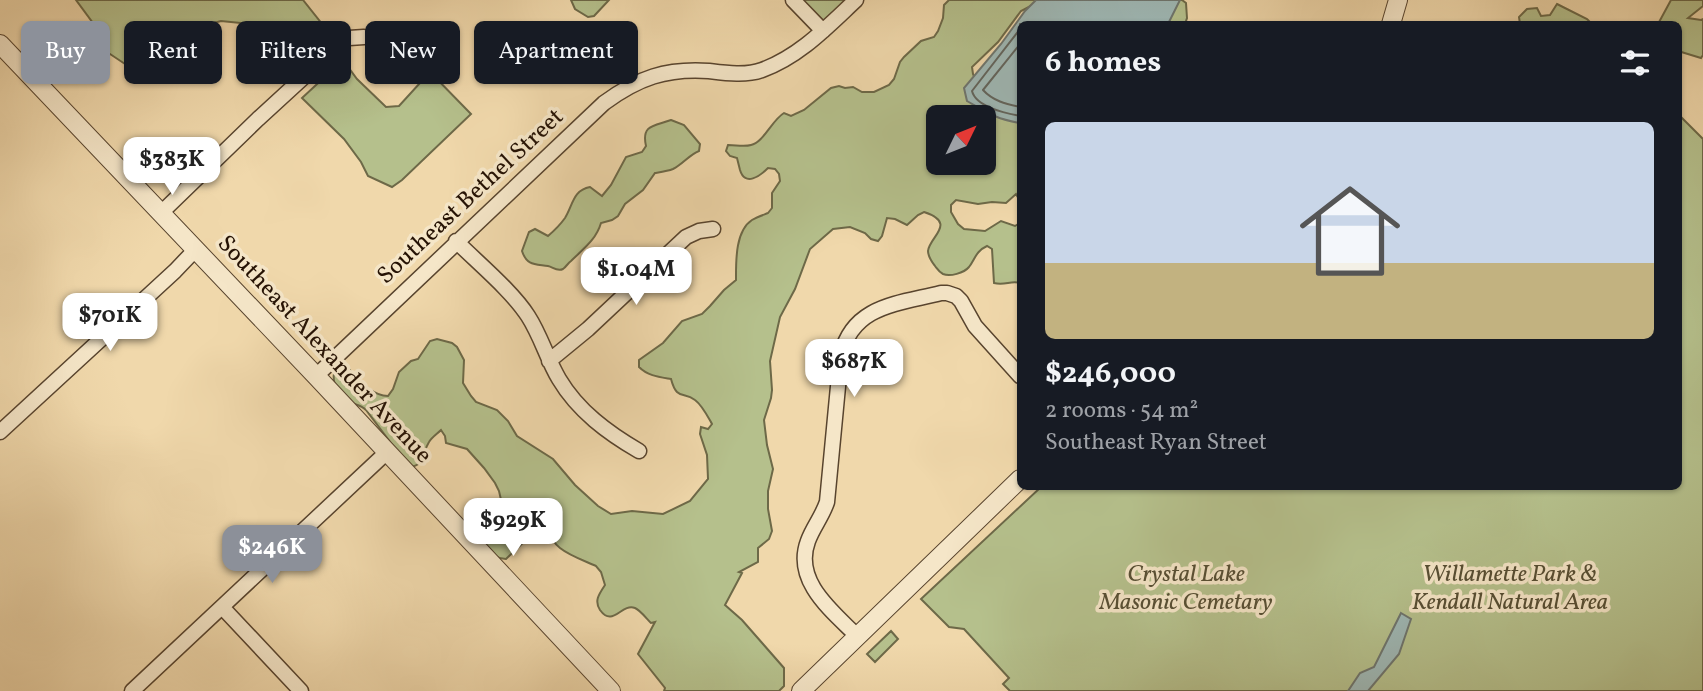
<!DOCTYPE html>
<html lang="en">
<head>
<meta charset="utf-8">
<style>
  body { margin:0; font-family:Vollkorn,serif; background:#20242c; color:#f1f3f6; height:100vh; display:flex; flex-direction:column; font-size:26px; white-space:nowrap }
  * { box-sizing:border-box; margin:0 }
  p { font-size:23px; color:#9ea1a6 }
  .icon { flex:none; width:38px; height:38px; fill:none; stroke:currentColor; stroke-width:2; stroke-linecap:round; stroke-linejoin:round }
  .map { position:relative; flex:1; overflow:hidden }
  .panel { position:absolute; left:1017px; top:21px; width:665px; height:469px; display:flex; flex-direction:column; background:#171b24; border-radius:10px; box-shadow:0 2px 5px #0004 }
  .panel>* { flex:none }
  .top-card { position:absolute; left:21px; top:21px; width:665px; height:63px; display:flex; gap:14px }
  .needle { width:46px; rotate:47deg }
  .buttons { position:absolute; left:926px; top:105px; display:grid; gap:14px }
  .buttons a { display:grid; place-items:center; width:70px; height:70px; border-radius:10px; background:#171b24; box-shadow:0 2px 5px #0004; font-size:35px }
  .price { position:absolute; translate:-50% -60px; padding:0 16px; border-radius:14px; background:#fff; color:#222; font-size:23px; line-height:46px; filter:drop-shadow(0 2px 4px #0008) }
  .price::after { content:''; position:absolute; left:50%; top:42px; width:21px; height:16px; margin-left:-10px; background:inherit; clip-path:polygon(0 0,100% 0,50% 100%) }
  .price.current { background:#8c9099; color:#fff }
  ul { padding:0; list-style:none }
  li { display:grid; align-content:center; gap:14px; height:371px; padding:0 28px }
  li span { display:grid; place-items:center; height:217px; border-radius:10px; color:#555 }
  li>.icon { margin-inline-start:auto }
  span .icon { width:126px; height:126px; fill:#fffc; stroke-width:1 }
  li b { font-size:30px }
  h2 { display:flex; justify-content:space-between; align-items:center; height:84px; padding:0 28px; font-size:30px }
  .tag { padding:0 24px; border-radius:10px; background:#171b24; box-shadow:0 2px 5px #0004; font-size:24px; line-height:63px }
  .tag.current { background:#8c9099; color:#fff }
  .map>svg:first-child { display:block }
  .green { fill:#b5c08c; stroke:#6d6948; stroke-width:2; fill-rule:evenodd }
  .water { fill:#9eb7b4; stroke:#6e756e; stroke-width:2 }
  .lines { fill:none; stroke-linecap:round; stroke-linejoin:round }
  .shore { stroke:#62645c; stroke-width:2 }
  .minor-casing { stroke:#58442e; stroke-width:17 }
  .tertiary-casing { stroke:#58442e; stroke-width:20 }
  .minor { stroke:#f5e6c8; stroke-width:14 }
  .tertiary { stroke:#f5e6c8; stroke-width:18 }
  .labels { text-anchor:middle; dominant-baseline:central; stroke-width:7; stroke-linejoin:round; paint-order:stroke }
  .street-label { font-size:24px; fill:#251204; stroke:#f5e6c8 }
  .park-label { font-size:24px; font-style:italic; fill:#574f34; stroke:#f5e6c8 }
</style>
</head>
<body>
<div class="map">
<svg width="1703" height="691" viewBox="0 0 1703 691">
  <rect width="100%" height="100%" fill="#f0d8ab"/>
  <filter id="stains"><feTurbulence type="fractalNoise" baseFrequency=".00286" numOctaves="4"/><feColorMatrix values="0 0 0 0 .2 0 0 0 0 .09 0 0 0 0 .02 0 0 0 .5 -.17"/></filter>
  <radialGradient id="worn" r=".72"><stop offset=".6" stop-color="#630" stop-opacity="0"/><stop offset="1" stop-color="#630" stop-opacity=".3"/></radialGradient>
  <!-- green -->
  <path class="green" d="M76,0H303L330,34L317,41L293,30L270,26L221,21L206,25L182,36L164,53L145,57L125,64L104,50L101,34Z
    M571,0H609L594,16L588,17L575,9Z
    M793,0H856L823,31Z
    M949,0H1042L1021,11L998,42L972,67L973,74L976,81L1020,109V201L1016,194L1006,203L992,202L978,204L956,200L951,205V212L958,224L964,229L985,231L1001,221L1015,226L1020,223V283C1011,280 1005,286 994,283L992,249L987,246C976,251 975,259 969,267C964,273 950,277 943,274C939,272 938,270 935,266C932,262 928,257 928,251C929,237 958,223 924,212L918,215L907,225L895,219L887,218L882,236L878,241L871,239L865,233L850,227L833,229L810,249L795,289L780,317L770,361L772,390L771,398L764,420L767,445L773,469L768,491V509L772,531L769,539L758,548V562L739,572L742,573L725,605L742,620L784,668V686L779,691H664L665,688L638,654L655,622L651,623C646,618 640,610 635,608C621,603 613,628 600,610C594,601 599,594 605,585L601,572L596,566C585,561 570,556 560,548C550,541 554,533 540,529L534,532L506,559C488,559 483,540 479,525L486,522L491,526L502,528L507,524L510,517L502,504L499,491L495,483L484,468L467,449L446,443L445,436L441,430C437,434 432,437 429,442C422,453 425,466 409,467L366,410C360,404 353,405 346,400C334,392 331,377 336,365L342,362C355,374 369,396 388,396L393,389L399,372L411,361L418,359L430,341L437,339L452,343L457,347L464,360L463,383L471,396L476,402L497,410L508,421L517,436L553,459L575,485L598,506L611,514L632,511L663,514L690,501L708,479L707,455L700,434L701,427L708,429L712,424C708,417 702,405 695,400C683,391 677,401 671,379C659,377 648,376 639,367V360L663,343L682,321L702,314L710,306L724,290L736,280C736,262 735,231 752,220C757,217 763,215 768,213L772,208V193L780,181L779,174L775,169L768,168C760,176 745,187 740,170C739,166 738,162 737,158L730,156L726,151L728,145C736,145 744,147 751,145C763,143 772,120 784,113L791,116L804,110L831,88L839,86L845,88L853,87L862,92H874L889,85L894,79L900,62L904,57L921,41L934,37L938,31L943,18L944,5ZM938,117H984V163H938Z
    M1161,0H1182L1186,3L1187,18L1185,24H1157Z
    M1671,0H1703V6L1688,18L1701,20L1703,19V55L1701,58L1678,51V24H1658Z
    M1557,4L1587,19L1592,24H1520L1519,17L1527,9L1537,8L1541,16L1550,15Z
    M343,60L357,79L386,107L399,106L430,72L471,114L402,180L392,187L368,176L361,162L344,139L302,98Z
    M1678,114L1703,139V691H1010L1003,684L1009,678L964,629L949,627L921,599L1041,487L1678,486Z
    M671,120L684,125L700,144L699,151C689,155 683,164 673,169C668,171 661,172 655,173L643,190L625,204L618,216L612,220L601,223C596,240 583,249 571,261C568,263 566,267 563,269C557,272 553,267 548,266C535,264 527,266 522,251L529,232L535,229L548,236C555,230 560,225 565,218C573,205 573,190 590,187L602,196L611,185L626,157L642,152L646,146C641,124 655,126 671,120Z
    M891,631L898,639L875,662L867,654Z"/>
  <!-- water -->
  <path class="water" d="M1036,0H1180L1168,24H1020V123C996,119 988,113 967,101L964,88L1001,44L1025,11Z
    M1401,613L1411,619L1399,654L1368,691H1348L1360,673L1374,667Z"/>
  <g class="lines">
    <!-- shore -->
    <path class="shore" d="M1020,29L972,91C976,107 1005,113 1020,116
      M1020,44L983,90C993,101 1006,104 1020,107"/>
    <!-- minor casing -->
    <g class="minor-casing">
      <path id="minor" d="M793,0L823,31
        M161,213L258,119L343,41L349,38L364,37
        M456,241C478,263 512,291 528,316C541,336 547,359 559,379C578,411 608,433 639,451
        M549,361L588,329L686,237L699,231L713,229
        M316,376L604,103C638,78 666,68 709,71C725,73 746,76 762,70C800,56 827,27 856,0
        M0,432L175,271L196,249
        M222,607L301,691
        M857,636C832,611 793,581 808,541C813,527 822,517 827,502L841,355C853,305 898,304 941,293H947L956,296L961,301L975,326L1020,376
        M132,691L387,452"/>
    </g>
    <!-- tertiary casing -->
    <g class="tertiary-casing">
      <path id="tertiary" d="M1391,24L1398,0
        M0,44L316,376L611,691
        M801,691L1020,479"/>
    </g>
    <!-- minor -->
    <use href="#minor" class="minor"/>
    <!-- tertiary -->
    <use href="#tertiary" class="tertiary"/>
  </g>
  <g class="labels">
    <!-- street labels -->
    <g class="street-label">
      <text transform="translate(471 197) rotate(-43)">Southeast Bethel Street</text>
      <text transform="translate(324 350) rotate(47)">Southeast Alexander Avenue</text>
    </g>
    <!-- park labels -->
    <g class="park-label">
      <text x="1186" y="575">Crystal Lake<tspan x="1186" dy="28">Masonic Cemetary</tspan></text>
      <text x="1510" y="575">Willamette Park &amp;<tspan x="1510" dy="28">Kendall Natural Area</tspan></text>
    </g>
  </g>
  <rect width="100%" height="100%" filter="url(#stains)"/>
  <rect width="100%" height="100%" fill="url(#worn)"/>
</svg>
<div class="buttons">
<a><svg class="needle" viewBox="-14 -14 28 28"><path d="M0-13l5 13h-10z" fill="#e53935"/><path d="M0 13l5-13h-10z" fill="#9ea1a6"/></svg></a>
</div>
<b class="price" style="left:172px;top:197px">$383K</b>
<b class="price" style="left:636px;top:307px">$1.04M</b>
<b class="price" style="left:110px;top:353px">$701K</b>
<b class="price" style="left:854px;top:399px">$687K</b>
<b class="price" style="left:513px;top:558px">$929K</b>
<b class="price current" style="left:272px;top:585px">$246K</b>
<div class="top-card">
<a class="tag current">Buy</a>
<a class="tag">Rent</a>
<a class="tag">Filters</a>
<a class="tag">New</a>
<a class="tag">Apartment</a>
</div>
<section class="panel">
<h2>6 homes<svg class="icon" aria-label="filters" viewBox="0 0 24 24"><path d="M4 7h16M4 17h16"/><circle cx="9" cy="7" r="2"/><circle cx="15" cy="17" r="2"/></svg></h2>
<ul>
<li><span style="background:linear-gradient(#c9d6e8 65%,#c2b280 0)"><svg class="icon" aria-label="home" viewBox="0 0 24 24"><path d="M3 11l9-7 9 7M6 9v11h12V9"/></svg></span><div><b>$246,000</b><p>2 rooms · 54 m²</p><p>Southeast Ryan Street</p></div></li>
</ul>
</section>
</div>
</body>
</html>
